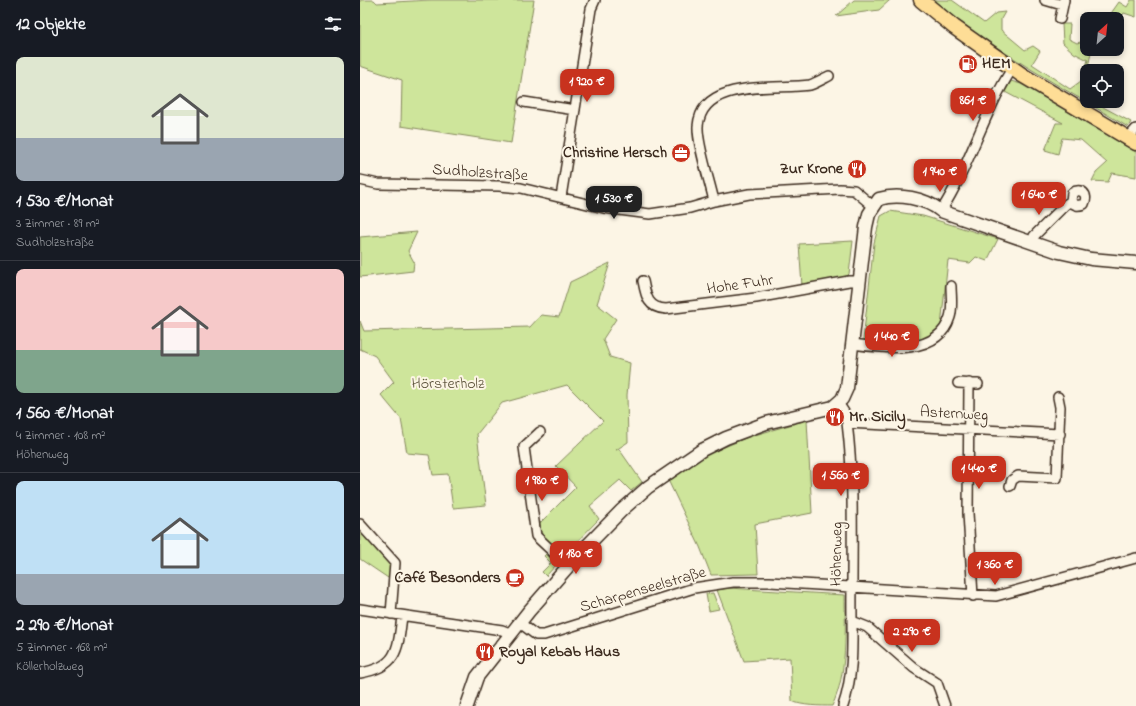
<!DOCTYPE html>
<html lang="de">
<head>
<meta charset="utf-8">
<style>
  body { margin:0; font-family:"Indie Flower",sans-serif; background:#20242c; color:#f1f3f6; height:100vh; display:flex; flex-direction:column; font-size:15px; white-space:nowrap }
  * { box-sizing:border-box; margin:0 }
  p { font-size:13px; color:#9ea1a6 }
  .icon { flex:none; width:22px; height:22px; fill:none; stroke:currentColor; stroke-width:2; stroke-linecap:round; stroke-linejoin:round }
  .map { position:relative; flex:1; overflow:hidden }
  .side { display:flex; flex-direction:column; background:#171b24; width:360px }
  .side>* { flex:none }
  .needle { width:26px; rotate:27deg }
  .controls { position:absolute; left:720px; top:12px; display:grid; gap:8px }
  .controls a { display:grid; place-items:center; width:44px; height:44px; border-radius:8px; background:#171b24; box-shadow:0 2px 6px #0003; font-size:20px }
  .price { position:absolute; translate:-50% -34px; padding:0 9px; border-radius:8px; background:#c8321e; color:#fff; font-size:13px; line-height:26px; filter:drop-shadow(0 1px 2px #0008) }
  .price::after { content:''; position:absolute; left:50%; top:24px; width:12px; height:9px; margin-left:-6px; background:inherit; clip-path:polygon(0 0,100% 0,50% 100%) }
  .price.selected { background:#222; color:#fff }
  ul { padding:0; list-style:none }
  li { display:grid; align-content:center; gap:8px; height:212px; padding:0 16px }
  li+li { border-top:1px solid #363941 }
  li span { display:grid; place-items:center; height:124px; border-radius:8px; color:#555 }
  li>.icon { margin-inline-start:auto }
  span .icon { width:72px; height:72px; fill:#fffc; stroke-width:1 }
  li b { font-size:17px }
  h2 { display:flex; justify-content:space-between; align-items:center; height:48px; padding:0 16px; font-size:17px }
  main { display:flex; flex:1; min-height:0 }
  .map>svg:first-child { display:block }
  .green { fill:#cee59b; stroke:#84885c }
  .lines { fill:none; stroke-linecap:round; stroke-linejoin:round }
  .street-casing { stroke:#3b2a1e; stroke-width:12 }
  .secondary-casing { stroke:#3b2a1e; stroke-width:15 }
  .primary-casing { stroke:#3b2a1e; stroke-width:17 }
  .street { stroke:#fcf5e5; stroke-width:9 }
  .secondary { stroke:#fcf5e5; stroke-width:12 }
  .primary { stroke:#fedd96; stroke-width:14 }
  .labels { text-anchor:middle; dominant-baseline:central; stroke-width:4; stroke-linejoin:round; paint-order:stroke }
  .poi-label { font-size:16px; font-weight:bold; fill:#3b2a1e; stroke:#fcf5e5; text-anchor:start }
  .street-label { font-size:16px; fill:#3b2a1e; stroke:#fcf5e5 }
  .park-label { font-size:16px; fill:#584f37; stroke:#fcf5e5 }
</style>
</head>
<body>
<main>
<section class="side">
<h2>12 Objekte<svg class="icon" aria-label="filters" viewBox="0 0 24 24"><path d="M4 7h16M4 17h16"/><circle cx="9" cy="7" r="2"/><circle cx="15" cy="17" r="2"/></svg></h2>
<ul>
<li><span style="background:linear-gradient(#dfe7d0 65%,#9aa5b1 0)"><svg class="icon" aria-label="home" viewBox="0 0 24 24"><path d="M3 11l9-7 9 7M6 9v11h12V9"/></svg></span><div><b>1 530 €/Monat</b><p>3 Zimmer · 89 m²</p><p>Sudholzstraße</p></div></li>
<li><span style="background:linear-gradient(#f6c9c9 65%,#7fa58c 0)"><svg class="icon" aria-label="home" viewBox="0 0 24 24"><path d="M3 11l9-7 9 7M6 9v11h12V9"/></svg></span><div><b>1 560 €/Monat</b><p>4 Zimmer · 108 m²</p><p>Höhenweg</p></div></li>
<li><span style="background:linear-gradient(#bfe0f5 75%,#9aa5b1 0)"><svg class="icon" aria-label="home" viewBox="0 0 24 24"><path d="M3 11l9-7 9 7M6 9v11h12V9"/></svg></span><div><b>2 290 €/Monat</b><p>5 Zimmer · 168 m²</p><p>Köllerholzweg</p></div></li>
</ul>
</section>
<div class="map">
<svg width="776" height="706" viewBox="0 0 776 706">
  <rect width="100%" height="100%" fill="#fcf5e5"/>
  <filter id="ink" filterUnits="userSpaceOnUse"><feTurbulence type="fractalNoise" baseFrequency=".025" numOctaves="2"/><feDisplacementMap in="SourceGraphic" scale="8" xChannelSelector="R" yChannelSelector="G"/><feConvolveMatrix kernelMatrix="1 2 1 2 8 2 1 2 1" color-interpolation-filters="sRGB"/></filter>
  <g filter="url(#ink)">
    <!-- green -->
    <path class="green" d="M0,0H14L17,3L70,0H174L151,143L41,126L42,80L0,66Z
      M494,0H530L519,10L476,16Z
      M573,0H592L624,23L636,13L645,12L641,19V30L665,50L673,46L680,51L672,64L710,89L721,81L728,60L714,53L703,43L702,24H710L709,39L717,43L727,40V49H732L727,71V101H732L771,122L768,127C702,87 632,50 573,0Z
      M771,0H776V17L764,13L757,21V19H747L759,2L767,7Z
      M651,81L661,84L776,152V177L752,173L748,182L732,181L736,173L747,163L721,140L702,138L698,154L685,150L696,123H703L645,92Z
      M530,211L563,216L638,239L627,261L616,257L610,263L588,260L581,326L567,337L552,343L551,332L525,329L524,341L503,340L514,243L521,216Z
      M57,232L48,251L54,262L53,271L0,277V237Z
      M493,241L489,274L487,276L442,286L439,244Z
      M250,263L237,304L256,319L243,339L250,357L270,363L267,395L268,442L256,450L259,449L282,482L271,491L260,480L230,506L239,519L203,556L181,534L180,523L216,487L196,466L243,421L207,385L142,403L117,434L126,505L93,508L88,474L73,475L69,455L47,453L41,419L21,395L34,382L15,356L0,349V321L4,331L170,327L181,315L199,317L210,282Z
      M447,420L452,513L395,524L398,574L351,575L340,547L308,480L350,453L388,437Z
      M0,527L30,561L31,580L0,559Z
      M186,554L197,564L186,576L182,572L191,563L184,556Z
      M368,588L485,595C485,630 488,673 472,706C461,706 441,706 432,701L430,658L384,661L357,590Z
      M353,593L359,609L349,611L346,594Z"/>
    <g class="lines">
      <!-- street casing -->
      <g class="street-casing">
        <path id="street" d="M685,0L702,5
          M700,19L704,0
          M164,102L215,110
          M768,138L776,129
          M0,180L18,184L139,186L161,188L244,208L290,214L330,208L354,201L389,194L480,189L494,190L514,207
          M201,197L231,9L235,0
          M354,201C350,182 337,144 338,126C342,78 416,90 450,85C456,83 463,79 469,76
          M581,211C610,166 623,113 652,69
          M672,243L674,236L705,205L711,201C715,206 718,206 724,204C729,194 721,187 712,193L711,201
          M283,281C286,297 288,308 306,309L396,298L489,281H499
          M492,344C523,348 578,357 590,317C593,307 591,295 591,286
          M598,383L618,384
          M609,383L608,513L613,596
          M478,403L484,412L487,423C494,478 492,533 492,588C491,626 496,670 483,706
          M487,423L700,434
          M180,432L164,447L176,536L208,566
          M650,486L652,480L658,476L697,478L700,407L698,397
          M0,524L35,563L31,614
          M0,609L142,630L152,634
          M492,621L507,627L554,668L577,683L585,706
          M160,623L176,635H184L334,588L373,582H410L636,596L776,558
          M0,673C38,667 38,649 42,616"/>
      </g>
      <!-- secondary casing -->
      <g class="secondary-casing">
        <path id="secondary" d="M107,706L117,677L169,611L219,554L262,510L288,487L342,450L366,438L406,423L473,407L482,399L487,388L506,227L509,214L519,199C538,193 565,198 581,211L699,252L731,259L776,263"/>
      </g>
      <!-- primary casing -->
      <g class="primary-casing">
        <path id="primary" d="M561,0L594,27L662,75L776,143"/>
      </g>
      <!-- street -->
      <use href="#street" class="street"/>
      <!-- secondary -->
      <use href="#secondary" class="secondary"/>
      <!-- primary -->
      <use href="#primary" class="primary"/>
    </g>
  </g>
  <!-- icons -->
  <defs>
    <g id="fuel-disc" transform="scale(1)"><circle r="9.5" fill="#c8321e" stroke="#fcf5e5"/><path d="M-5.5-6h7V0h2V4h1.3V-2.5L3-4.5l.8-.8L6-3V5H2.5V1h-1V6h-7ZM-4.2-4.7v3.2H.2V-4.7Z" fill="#fff"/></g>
    <g id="office-disc" transform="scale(1)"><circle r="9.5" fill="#c8321e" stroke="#fcf5e5"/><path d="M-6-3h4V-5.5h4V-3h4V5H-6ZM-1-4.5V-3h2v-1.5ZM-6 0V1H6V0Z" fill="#fff"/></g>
    <g id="restaurant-disc" transform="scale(1)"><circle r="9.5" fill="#c8321e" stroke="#fcf5e5"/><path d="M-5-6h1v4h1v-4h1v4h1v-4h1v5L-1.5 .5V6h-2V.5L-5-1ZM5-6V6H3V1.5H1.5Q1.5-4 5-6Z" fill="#fff"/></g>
    <g id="cafe-disc" transform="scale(1)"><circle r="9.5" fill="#c8321e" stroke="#fcf5e5"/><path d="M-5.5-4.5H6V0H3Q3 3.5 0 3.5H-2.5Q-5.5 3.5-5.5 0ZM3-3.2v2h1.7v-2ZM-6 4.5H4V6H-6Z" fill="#fff"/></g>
  </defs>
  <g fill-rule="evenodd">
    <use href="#fuel-disc" x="608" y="64"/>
    <use href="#office-disc" x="321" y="153"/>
    <use href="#restaurant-disc" x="497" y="169"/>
    <use href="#restaurant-disc" x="475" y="417"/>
    <use href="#cafe-disc" x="155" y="578"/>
    <use href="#restaurant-disc" x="125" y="652"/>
  </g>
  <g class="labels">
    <!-- poi labels -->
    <g class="poi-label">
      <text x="622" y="64">HEM</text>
      <text x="307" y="153" text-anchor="end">Christine Hersch</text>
      <text x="483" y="169" text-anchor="end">Zur Krone</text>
      <text x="489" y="417">Mr. Sicily</text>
      <text x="141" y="578" text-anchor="end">Café Besonders</text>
      <text x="139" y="652">Royal Kebab Haus</text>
    </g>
    <!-- street labels -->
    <g class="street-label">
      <text transform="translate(120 173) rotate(4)">Sudholzstraße</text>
      <text transform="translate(380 285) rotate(-8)">Hohe Fuhr</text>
      <text transform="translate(594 414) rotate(3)">Asternweg</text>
      <text transform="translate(477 554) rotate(-89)">Höhenweg</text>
      <text transform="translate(283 590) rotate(-16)">Scharpenseelstraße</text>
    </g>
    <!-- park labels -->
    <g class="park-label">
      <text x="88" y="384">Hörsterholz</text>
    </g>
  </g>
</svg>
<div class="controls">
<a><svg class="needle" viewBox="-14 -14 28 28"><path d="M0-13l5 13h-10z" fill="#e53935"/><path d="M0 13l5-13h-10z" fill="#9ea1a6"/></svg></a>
<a><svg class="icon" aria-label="locate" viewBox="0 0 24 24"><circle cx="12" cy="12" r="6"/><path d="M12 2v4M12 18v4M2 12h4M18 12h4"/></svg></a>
</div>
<b class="price" style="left:227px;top:103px">1 920 €</b>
<b class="price" style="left:613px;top:122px">861 €</b>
<b class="price" style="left:580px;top:193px">1 940 €</b>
<b class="price" style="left:679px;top:216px">1 640 €</b>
<b class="price selected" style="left:254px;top:220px">1 530 €</b>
<b class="price" style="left:532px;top:358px">1 440 €</b>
<b class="price" style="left:619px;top:490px">1 440 €</b>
<b class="price" style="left:481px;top:497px">1 560 €</b>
<b class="price" style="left:182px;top:502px">1 980 €</b>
<b class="price" style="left:216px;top:575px">1 180 €</b>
<b class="price" style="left:635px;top:586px">1 360 €</b>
<b class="price" style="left:552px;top:653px">2 290 €</b>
</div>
</main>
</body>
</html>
